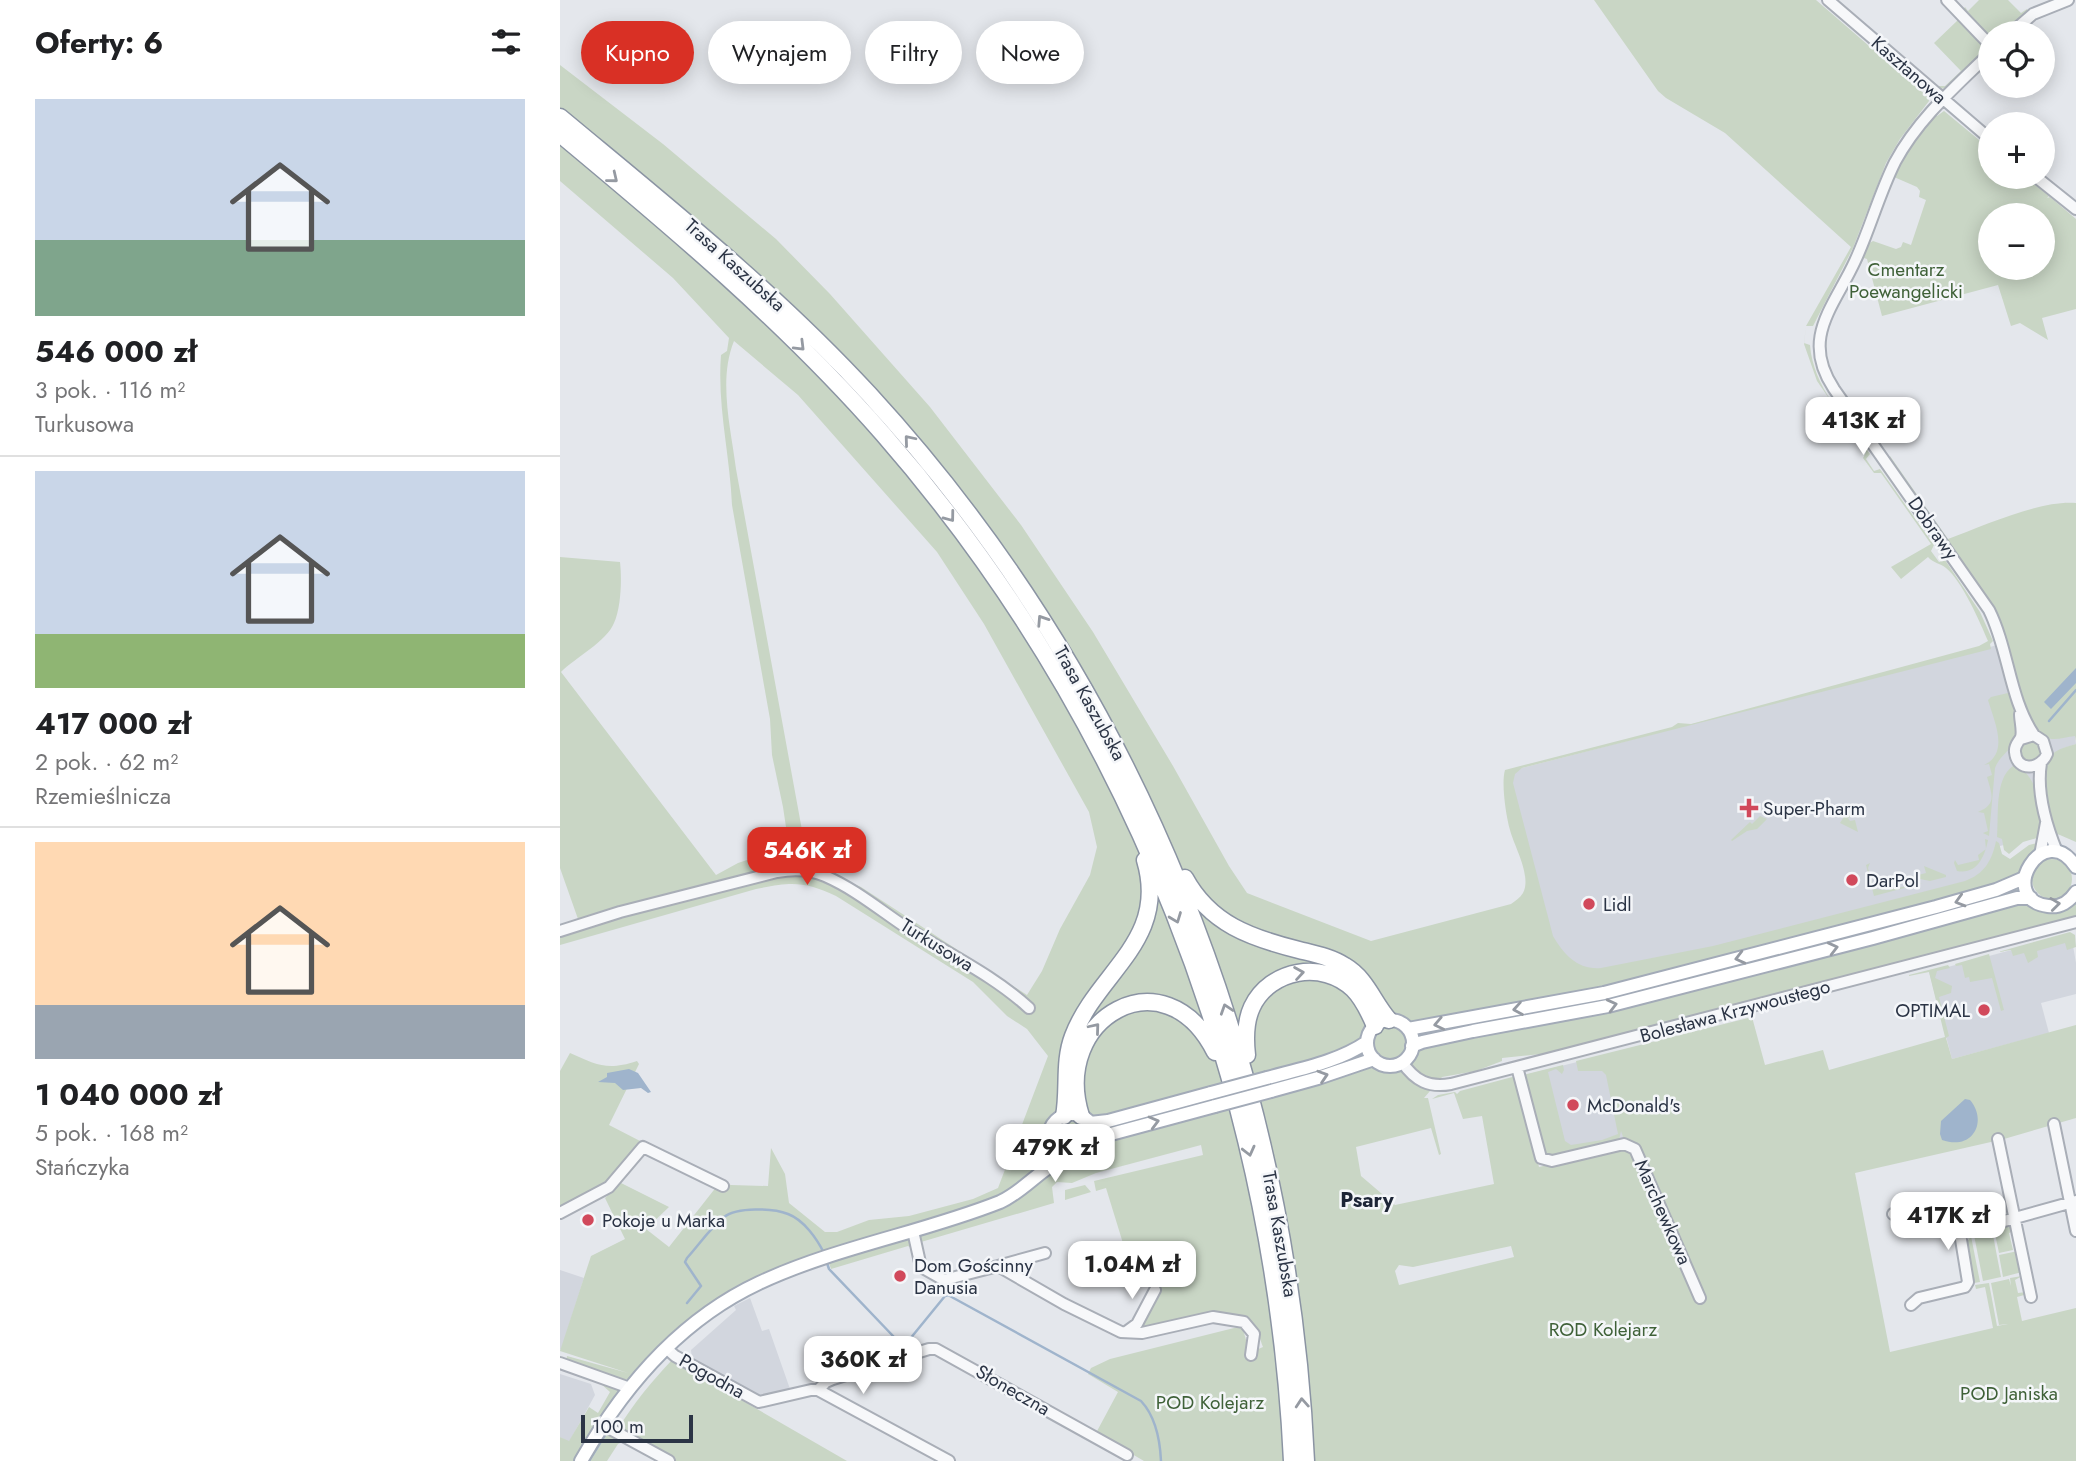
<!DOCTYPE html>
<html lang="pl">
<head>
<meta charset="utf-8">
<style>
  body { margin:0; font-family:Jost,sans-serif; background:#f6f6f6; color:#202124; height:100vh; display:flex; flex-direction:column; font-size:26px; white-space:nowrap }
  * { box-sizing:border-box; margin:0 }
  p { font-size:23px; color:#757577 }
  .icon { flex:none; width:38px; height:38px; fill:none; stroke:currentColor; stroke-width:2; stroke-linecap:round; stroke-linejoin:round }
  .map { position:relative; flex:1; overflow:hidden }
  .drawer { display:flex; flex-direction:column; background:#fff; width:560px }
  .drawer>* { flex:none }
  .hud { position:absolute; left:21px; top:21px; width:665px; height:63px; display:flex; gap:14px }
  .buttons { position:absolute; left:1418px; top:21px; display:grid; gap:14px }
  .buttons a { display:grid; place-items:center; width:77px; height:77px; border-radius:50%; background:#fff; box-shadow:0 4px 18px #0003; font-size:35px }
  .scale { position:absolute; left:21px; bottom:18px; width:112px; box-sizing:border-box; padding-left:7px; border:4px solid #2b3445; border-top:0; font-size:19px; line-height:24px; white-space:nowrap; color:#2b3445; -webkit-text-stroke:5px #f4f6f9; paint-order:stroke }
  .price { position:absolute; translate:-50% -60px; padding:0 16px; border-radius:14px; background:#fff; color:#222; font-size:23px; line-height:46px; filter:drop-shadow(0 2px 4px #0008) }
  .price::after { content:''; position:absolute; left:50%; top:42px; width:21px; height:16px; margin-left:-10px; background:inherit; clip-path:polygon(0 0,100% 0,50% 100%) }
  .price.on { background:#d93025; color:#fff }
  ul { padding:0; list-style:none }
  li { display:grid; align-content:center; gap:14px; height:371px; padding:0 35px }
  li+li { border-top:2px solid #e0e0e0 }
  li span { display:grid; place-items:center; height:217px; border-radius:0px; color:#555 }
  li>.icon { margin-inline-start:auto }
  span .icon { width:126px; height:126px; fill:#fffc; stroke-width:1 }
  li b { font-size:30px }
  h2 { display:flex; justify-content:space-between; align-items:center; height:84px; padding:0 35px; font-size:30px }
  .chip { padding:0 24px; border-radius:32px; background:#fff; box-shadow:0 4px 18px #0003; font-size:24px; line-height:63px }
  .chip.on { background:#d93025; color:#fff }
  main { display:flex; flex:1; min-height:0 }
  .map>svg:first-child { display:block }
  .built { fill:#d2d6de }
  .green { fill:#c9d6c5; fill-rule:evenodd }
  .water { fill:#9fb4cc }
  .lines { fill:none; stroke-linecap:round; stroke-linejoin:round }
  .stream { stroke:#9fb4cc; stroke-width:2.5 }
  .minor-casing { stroke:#a9aeb7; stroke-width:14 }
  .major-casing { stroke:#a3abb8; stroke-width:16 }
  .highway-casing { stroke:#8b94a3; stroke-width:19 }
  .minor { stroke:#f7f8fa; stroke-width:10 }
  .major { stroke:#fff; stroke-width:12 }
  .highway { stroke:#fff; stroke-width:16 }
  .major-bridge-casing { stroke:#a3abb8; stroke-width:16; stroke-linecap:butt }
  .major-bridge { stroke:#fff; stroke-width:12 }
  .oneway { stroke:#959aa2 }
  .poi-dot { fill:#d1495b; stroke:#f4f6f9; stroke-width:2.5 }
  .labels { text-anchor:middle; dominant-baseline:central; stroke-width:5; stroke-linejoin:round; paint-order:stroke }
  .street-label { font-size:19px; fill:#2b3445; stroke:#f4f6f9 }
  .park-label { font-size:19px; fill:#3f6138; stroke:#f4f6f9 }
  .poi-label { font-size:19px; fill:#2b3445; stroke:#f4f6f9; text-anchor:start }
  .neighbourhood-label { font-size:21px; font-weight:bold; fill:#1d2536; stroke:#f4f6f9 }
</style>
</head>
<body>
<main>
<section class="drawer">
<h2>Oferty: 6<svg class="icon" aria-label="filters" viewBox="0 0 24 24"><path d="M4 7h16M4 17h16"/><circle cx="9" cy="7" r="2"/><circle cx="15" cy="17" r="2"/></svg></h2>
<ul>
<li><span style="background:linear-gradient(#c9d6e8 65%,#7fa58c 0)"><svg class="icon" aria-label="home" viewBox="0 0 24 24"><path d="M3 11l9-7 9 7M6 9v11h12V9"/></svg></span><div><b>546 000 zł</b><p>3 pok. · 116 m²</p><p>Turkusowa</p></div></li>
<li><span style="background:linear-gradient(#c9d6e8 75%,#8fb573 0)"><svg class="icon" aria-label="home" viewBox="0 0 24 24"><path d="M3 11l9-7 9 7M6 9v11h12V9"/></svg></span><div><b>417 000 zł</b><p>2 pok. · 62 m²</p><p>Rzemieślnicza</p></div></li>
<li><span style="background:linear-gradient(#ffd9b3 75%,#9aa5b1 0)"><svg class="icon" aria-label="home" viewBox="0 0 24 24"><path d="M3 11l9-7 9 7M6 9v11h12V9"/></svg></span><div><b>1 040 000 zł</b><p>5 pok. · 168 m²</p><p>Stańczyka</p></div></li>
</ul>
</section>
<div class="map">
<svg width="1516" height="1461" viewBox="0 0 1516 1461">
  <rect width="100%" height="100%" fill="#e4e7ec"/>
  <!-- built -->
  <path class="built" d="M1453,641L1515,736L1516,744L1504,748L1500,835L1493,832L1440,846L1428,877L1003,990L947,772Z
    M1511,934L1516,963V994L1481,1003L1489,1033L1392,1059L1369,972Z
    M1045,1055L1064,1141L988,1158L969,1074Z
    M0,1270L24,1278L1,1350L0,1349Z
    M190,1298L202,1331L209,1329L230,1389L203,1398L132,1359L131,1350L176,1310L174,1306Z
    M0,1374L31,1384L35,1395L9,1442L0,1437Z"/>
  <!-- green -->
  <path class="green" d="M1034,0H1256L1368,97L1369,101L1340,139L1326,163L1293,248L1253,326H1246L1244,343L1250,345C1253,387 1286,420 1310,454L1306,459L1314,471L1320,469L1374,545L1371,551L1379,562L1385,560L1420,612L1433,641L1430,644L1431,649L962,768L955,774L953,783L993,936C1004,955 1018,970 1041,968L1153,946L1405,881C1424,874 1432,861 1436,841L1439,843L1442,854L1450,859L1469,845L1481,842L1453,880L1415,892L1044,989L909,1014L911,1022L1045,998L1377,912L1459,888L1460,892L1419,905L1047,1002L912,1026L914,1035L1049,1011L1381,925L1459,902C1483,903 1491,922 1516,901V919L984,1056L982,1054L942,1058V1061L916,1071L882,1077L864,1098H868L881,1154L879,1155L871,1128L796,1147L801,1176L835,1205L934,1184L922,1116L903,1119L894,1093L872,1099L878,1095L895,1092L897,1094L900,1091L956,1076L979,1167L1066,1146L1072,1151L1139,1303L1144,1300L1079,1151L1075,1146L1065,1143L1061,1131L1059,1140L1052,1143L988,1158L983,1157L963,1075L1003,1065L1004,1070L1002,1074L996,1069L988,1072L1005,1141L1011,1145L1042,1140L1058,1134L1046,1075L1042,1071H1018L1016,1061L1192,1017L1205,1065L1263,1050L1269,1070L1385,1037L1369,972L1349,976V975L1388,965L1390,968L1377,971L1375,978L1392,986L1391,993L1379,997L1389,1036L1386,1038L1392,1059L1516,1025V1118L1444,1139L1295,1173L1330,1352L1433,1328L1425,1287L1416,1289L1415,1285L1429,1283L1437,1326L1448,1324L1439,1325L1431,1283L1449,1279L1451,1286L1450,1278L1462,1276L1455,1280L1458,1293L1466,1292L1468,1294L1457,1297L1462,1321L1516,1308V1461H584L536,1433L558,1392L528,1374L531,1368L550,1359L682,1326L691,1357L696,1350L703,1347C700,1340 699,1331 694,1327C668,1303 615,1324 586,1331L578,1330L598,1291L592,1288L597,1279L566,1253L546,1188L536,1191L534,1181L643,1155L641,1145L536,1173L512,1183L497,1182L492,1187L494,1203L361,1242L367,1264L387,1275L399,1272L400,1274C380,1279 364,1272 360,1251C358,1244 358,1240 361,1234L418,1217L415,1208L270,1254L263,1252L262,1256C210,1273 164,1294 122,1329C105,1343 87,1368 70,1379H61L6,1362L7,1356L68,1373L0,1351L31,1256L65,1239L45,1198L61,1183L109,1207L86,1229L109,1247L157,1186L162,1188L165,1183L171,1185L208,1186L211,1148L225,1174L229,1203L265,1232H277L309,1220L349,1216L413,1199L438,1188L488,1056L467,1029L447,1016L413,982L276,896C244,881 231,882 196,889L0,945V925L18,919L0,868V557L60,562C62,579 61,608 54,623C47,641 15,658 1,672L156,875L178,863L199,856L231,861L223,807L212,755L210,719L172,505C170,455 157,406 161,355L167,351L169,338L113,278L0,181V65L103,144L216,239L270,294L370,407L461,525L533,632L613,766L669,866L687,893L811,941L951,904C955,901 960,898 963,893C972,876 954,846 950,830C946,816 941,783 945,770L1112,727L1118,723L1131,724L1419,646L1428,641C1420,622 1402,581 1386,568C1380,563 1373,563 1368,557L1341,579L1331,567L1371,544L1321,473H1314L1303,458L1306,452L1257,381L1244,344L1246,326L1291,247L1165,133L1106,98L1098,91ZM174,341L238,395L377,552L424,624L529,812L537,847L530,875L500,929L482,971L467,995L301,887L248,863L176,469C171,429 158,380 174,341ZM951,1246L954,1257L839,1285L835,1271L839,1265L853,1267Z
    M1419,0H1448L1461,13L1467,9L1468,13L1447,33H1430V39L1402,11L1405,7L1408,11Z
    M1395,15L1426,50L1392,85L1390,84L1386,88L1380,89L1370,80L1377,86H1385L1401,71L1374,43L1398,20Z
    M1384,111L1430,149V177H1465L1489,196L1487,198L1490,197L1516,219V309L1482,318L1488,340L1460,323L1451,326L1438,285L1322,316L1307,259L1304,258C1289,289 1257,327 1269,364C1274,381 1287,396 1297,410C1305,422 1321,439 1323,449L1272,380L1265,364V329L1306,245L1313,241L1336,249L1341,247L1343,242L1351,245L1366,200L1359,197L1360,191L1357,187L1334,177L1338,164L1374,113L1377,116ZM1430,215H1482V268H1430Z
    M1330,456L1388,539C1423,526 1479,500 1516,503V741L1515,736C1506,737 1495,741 1487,738C1464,730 1449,648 1439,623L1329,460Z
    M1448,693L1451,695C1457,714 1463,732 1449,749C1443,756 1438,760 1435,768L1429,836L1423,833L1428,831L1424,813L1418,812C1437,804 1432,795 1427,777L1432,775L1429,764L1424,765C1450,753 1434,721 1428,700L1431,697Z
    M1460 751a11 11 0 1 1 22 0a11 11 0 1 1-22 0Z
    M1516,744V842L1493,832C1489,812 1474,767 1495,752C1501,748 1509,746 1516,744Z
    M1453,766C1477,768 1487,821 1477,838L1463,842L1449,854L1444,850L1442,839L1437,837C1439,816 1434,779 1453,766Z
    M1291,806L1293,816L1288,818L1290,821L1295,820L1298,832L1280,823Z
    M1200,816L1207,819L1197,829L1187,831L1172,841L1171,840L1190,822L1192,824Z
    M1425,839L1428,840C1425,856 1417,875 1397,871L1394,863L1395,860L1398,865L1419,860L1418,855L1426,849Z
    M1472 879a20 20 0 1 1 40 0a20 20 0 1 1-40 0Z
    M1310,863L1308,868L1314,889L1327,890L1363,883L1314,896L1306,865Z
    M1364,866L1386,875V877L1370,881L1350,877L1366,873Z
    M1510,932L1515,935L1516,947L1507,950L1505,943L1477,951L1478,957L1468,963L1464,953L1453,956L1451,950L1438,952Z
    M1429,954L1444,1010L1441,1011L1432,978L1410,982L1409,977L1405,978L1402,965L1396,966L1395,964Z
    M10,1053C37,1065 47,1071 77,1061L79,1064L49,1125L82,1142L56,1179L0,1211V1071Z
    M525,1185L531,1192L505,1200V1190Z
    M1398,1198L1402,1216L1409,1221L1443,1212L1447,1216L1406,1227L1404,1225Z
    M1452,1225L1453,1231L1449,1233L1453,1250L1439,1253L1434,1229Z
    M1432,1230L1441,1277L1423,1281L1414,1235Z
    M1411,1236L1420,1282L1414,1283L1407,1242Z
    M350,1238L351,1248L348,1246L271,1269L269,1263Z
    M1458,1251L1462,1272L1443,1277L1439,1255Z
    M112,1360L287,1461H115L61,1432L58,1429C73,1404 92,1381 112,1360Z
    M40,1383L61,1391L17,1461H0V1437L9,1441L29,1407L38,1413L50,1392Z
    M44,1433H47L65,1441L58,1444L47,1461H25Z"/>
  <!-- water -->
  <path class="water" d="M1516,668V683L1491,709L1484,702Z
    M69,1069L78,1073L91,1092L88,1093L81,1088L63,1090L55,1083L38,1082L47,1077V1073Z
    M1405,1099L1410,1100C1428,1121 1413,1151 1382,1140L1380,1134L1381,1121Z"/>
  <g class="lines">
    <!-- stream -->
    <path class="stream" d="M1489,721L1516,690
      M266,1260L269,1269L334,1337L345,1345L385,1296L388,1295L581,1401C596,1417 600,1439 601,1461
      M127,1303L141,1286L125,1262L127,1258C139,1245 150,1228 164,1217C177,1207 213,1208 228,1214C244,1220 257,1239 264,1253
      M29,1461L45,1435"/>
    <!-- minor casing -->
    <g class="minor-casing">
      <path id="minor" d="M1268,0L1430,139
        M1387,0L1430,45
        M1451,33L1473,14L1508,0
        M1430,53C1395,87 1358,119 1335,162C1319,194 1310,229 1295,261C1274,307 1240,338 1274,389L1429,610C1449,650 1449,698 1474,735
        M1476,177L1516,209
        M1460,714C1460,721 1463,731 1461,737C1459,742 1454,745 1455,752C1457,773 1481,769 1487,754L1483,741L1474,735L1461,739
        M1481,763C1476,793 1486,825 1497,852
        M1480,855L1486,823
        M0,931L60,912L217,872C234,869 249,869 265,876C295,889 320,910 347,928C388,954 433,975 469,1008
        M842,1062C855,1081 869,1088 891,1084L1516,922
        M957,1067L981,1158L992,1161L1064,1144L1075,1149L1140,1298
        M1494,1124L1516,1231
        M1438,1139L1471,1297
        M0,1213L49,1187L83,1147L163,1186
        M1333,1214C1347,1208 1382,1193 1395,1203L1408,1282L1405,1287L1359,1298L1351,1305
        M353,1231L361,1267L384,1280L438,1266L504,1304L561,1332L582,1333L653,1317L684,1322L694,1334L691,1355
        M1401,1233L1516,1201
        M438,1266L485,1253
        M566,1332L577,1324L595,1290
        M106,1348L115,1356L199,1402L251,1390H258L389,1461
        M0,1363L70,1388
        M258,1390L266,1382L273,1379L369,1349H376L567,1455
        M43,1425L109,1461"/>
    </g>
    <!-- major casing -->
    <g class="major-casing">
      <path id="major" d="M1516,867C1484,817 1435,899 1488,906C1500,908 1510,901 1516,892
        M807 1043a23 23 0 1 1 46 0a23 23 0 1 1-46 0Z
        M848,1029L1044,993L1376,907L1436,890L1464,878
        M852,1046L862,1042L913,1031L1048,1006L1313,938L1457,898H1471
        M707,1078C740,1069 778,1062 807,1042
        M711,1091L758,1078L814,1059
        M489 1137a23 23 0 1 1 46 0a23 23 0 1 1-46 0Z
        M530,1123L548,1121L651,1093
        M535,1141L551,1134L655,1106
        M21,1461C63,1387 120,1320 199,1283C276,1247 362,1233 440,1202C464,1191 480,1169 504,1158"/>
    </g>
    <!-- highway casing -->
    <g class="highway-casing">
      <path id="highway" d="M0,117C107,206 215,292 309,394C577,686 728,1068 746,1461
        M0,134C113,228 226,323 323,434C571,718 714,1085 732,1461
        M625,878C650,924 691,938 739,950C755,954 771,957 785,966C807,979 813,1002 829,1020
        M687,1055C685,1038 685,1022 692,1007C710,969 763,960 793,989C803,999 809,1012 815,1026
        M504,1116C509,1089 503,1062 513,1036C538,971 609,941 585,860
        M521,1116C490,1018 605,952 655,1052"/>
    </g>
    <!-- minor -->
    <use href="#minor" class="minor"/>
    <!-- major -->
    <use href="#major" class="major"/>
    <!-- highway -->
    <use href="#highway" class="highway"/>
    <!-- major-bridge casing -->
    <g class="major-bridge-casing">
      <path id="major-bridge" d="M651,1093L707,1078
        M655,1106L711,1091"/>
    </g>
    <!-- major-bridge -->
    <use href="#major-bridge" class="major-bridge"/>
  </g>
  <!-- one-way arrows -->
  <defs><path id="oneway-chevron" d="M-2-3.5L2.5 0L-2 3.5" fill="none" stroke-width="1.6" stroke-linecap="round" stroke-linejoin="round" transform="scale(1.75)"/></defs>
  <g class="oneway">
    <use href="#oneway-chevron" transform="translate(53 178) rotate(39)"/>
    <use href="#oneway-chevron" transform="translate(240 346) rotate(45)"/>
    <use href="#oneway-chevron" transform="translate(349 440) rotate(-130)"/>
    <use href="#oneway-chevron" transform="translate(390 517) rotate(53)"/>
    <use href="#oneway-chevron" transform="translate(482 620) rotate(-123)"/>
    <use href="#oneway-chevron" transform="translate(1400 901) rotate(164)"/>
    <use href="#oneway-chevron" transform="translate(1495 904) rotate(-7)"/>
    <use href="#oneway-chevron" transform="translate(616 918) rotate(69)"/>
    <use href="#oneway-chevron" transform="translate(1273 948) rotate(-14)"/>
    <use href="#oneway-chevron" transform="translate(1180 958) rotate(166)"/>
    <use href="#oneway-chevron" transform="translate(739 973) rotate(-9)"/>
    <use href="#oneway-chevron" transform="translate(1052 1005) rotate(-14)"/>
    <use href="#oneway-chevron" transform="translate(666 1009) rotate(-108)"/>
    <use href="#oneway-chevron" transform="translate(958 1009) rotate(170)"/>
    <use href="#oneway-chevron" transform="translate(879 1024) rotate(168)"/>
    <use href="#oneway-chevron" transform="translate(535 1028) rotate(-50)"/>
    <use href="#oneway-chevron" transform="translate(763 1076) rotate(-18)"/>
    <use href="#oneway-chevron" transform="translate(594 1122) rotate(-15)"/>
    <use href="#oneway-chevron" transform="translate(689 1151) rotate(76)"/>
    <use href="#oneway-chevron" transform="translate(742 1403) rotate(-94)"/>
  </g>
  <!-- markers -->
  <g class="poi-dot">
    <path d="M1185.5 797.5h7v7h7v7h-7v7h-7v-7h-7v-7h7z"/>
    <circle cx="1292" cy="880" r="7"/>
    <circle cx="1029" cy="904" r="7"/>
    <circle cx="1424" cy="1010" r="7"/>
    <circle cx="1013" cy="1105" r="7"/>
    <circle cx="28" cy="1220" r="7"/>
    <circle cx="340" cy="1276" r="7"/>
  </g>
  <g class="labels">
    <!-- street labels -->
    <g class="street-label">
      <text transform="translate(1349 70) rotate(41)">Kasztanowa</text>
      <text transform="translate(175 265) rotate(42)">Trasa Kaszubska</text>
      <text transform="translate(1373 528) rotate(55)">Dobrawy</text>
      <text transform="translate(530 703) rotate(61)">Trasa Kaszubska</text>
      <text transform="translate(377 945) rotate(32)">Turkusowa</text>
      <text transform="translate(1175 1011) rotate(-15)">Bolesława Krzywoustego</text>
      <text transform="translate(1103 1212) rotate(66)">Marchewkowa</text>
      <text transform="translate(720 1234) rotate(80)">Trasa Kaszubska</text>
      <text transform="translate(152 1376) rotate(29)">Pogodna</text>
      <text transform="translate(453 1390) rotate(30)">Słoneczna</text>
    </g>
    <!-- park labels -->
    <g class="park-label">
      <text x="1346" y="269">Cmentarz<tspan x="1346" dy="22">Poewangelicki</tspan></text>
      <text x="1043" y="1329">ROD Kolejarz</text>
      <text x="1449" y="1393">POD Janiska</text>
      <text x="650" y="1402">POD Kolejarz</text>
    </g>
    <!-- poi labels -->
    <g class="poi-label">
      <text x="1203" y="808">Super-Pharm</text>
      <text x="1306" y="880">DarPol</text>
      <text x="1043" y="904">Lidl</text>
      <text x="1410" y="1010" text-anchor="end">OPTIMAL</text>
      <text x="1027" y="1105">McDonald's</text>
      <text x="42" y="1220">Pokoje u Marka</text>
      <text x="354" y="1265">Dom Gościnny<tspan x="354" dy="22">Danusia</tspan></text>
    </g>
    <!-- neighbourhood labels -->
    <g class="neighbourhood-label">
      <text x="807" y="1200">Psary</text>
    </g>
  </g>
</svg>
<div class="buttons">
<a><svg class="icon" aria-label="locate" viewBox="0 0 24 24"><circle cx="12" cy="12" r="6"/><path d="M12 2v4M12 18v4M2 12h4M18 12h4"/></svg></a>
<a>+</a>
<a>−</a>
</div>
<div class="scale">100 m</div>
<b class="price" style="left:1303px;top:457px">413K zł</b>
<b class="price on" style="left:247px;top:887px">546K zł</b>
<b class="price" style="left:495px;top:1184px">479K zł</b>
<b class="price" style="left:1388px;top:1252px">417K zł</b>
<b class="price" style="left:572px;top:1301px">1.04M zł</b>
<b class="price" style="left:303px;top:1396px">360K zł</b>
<div class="hud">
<a class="chip on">Kupno</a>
<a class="chip">Wynajem</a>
<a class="chip">Filtry</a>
<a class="chip">Nowe</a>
</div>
</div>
</main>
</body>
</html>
